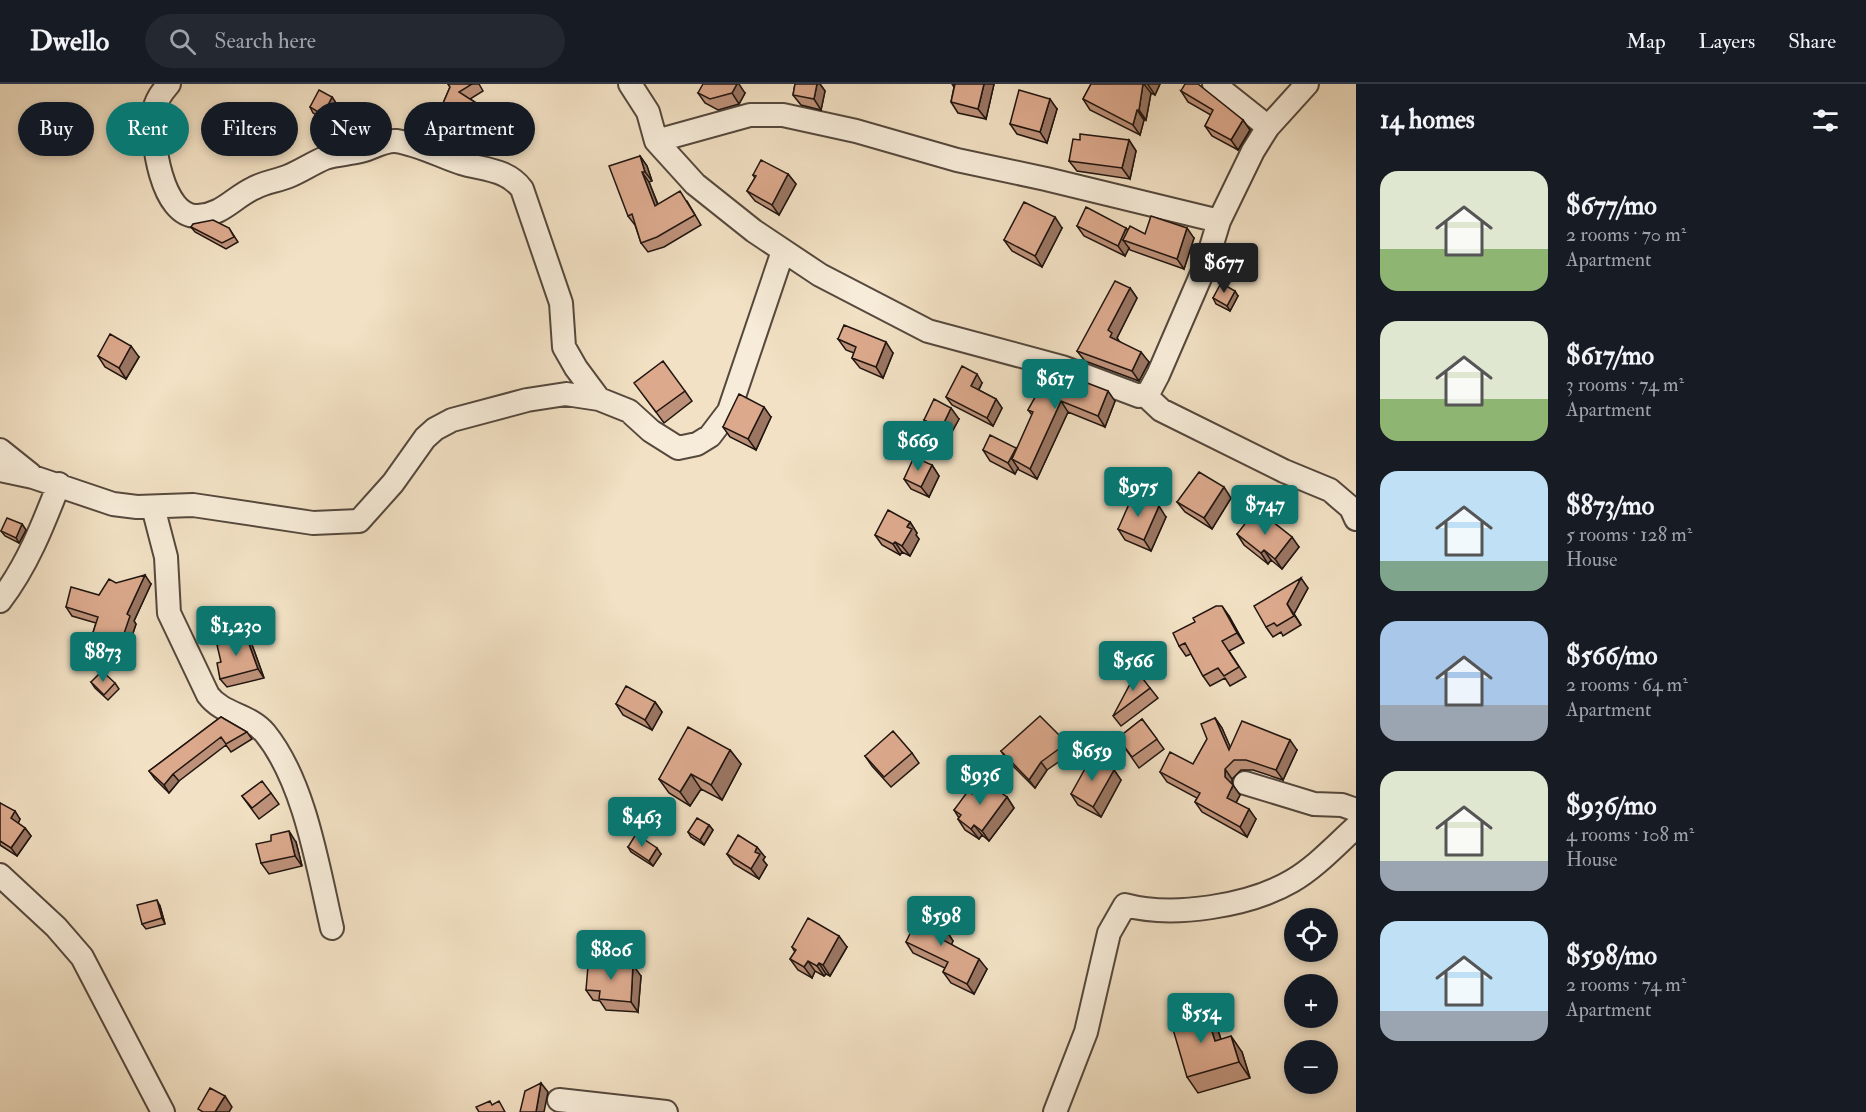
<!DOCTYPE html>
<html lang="en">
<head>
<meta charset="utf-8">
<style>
  body { margin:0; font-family:"IM FELL Double Pica",serif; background:#242831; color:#f1f3f6; height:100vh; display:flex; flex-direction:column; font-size:22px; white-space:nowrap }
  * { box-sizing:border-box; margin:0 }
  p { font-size:20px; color:#9ea1a6 }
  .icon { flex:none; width:33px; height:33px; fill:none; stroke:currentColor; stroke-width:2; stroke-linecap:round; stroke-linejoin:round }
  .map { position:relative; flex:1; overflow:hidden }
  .sheet { display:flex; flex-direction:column; background:#171b24; width:510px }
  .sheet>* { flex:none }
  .top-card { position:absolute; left:18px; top:18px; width:570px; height:54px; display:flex; gap:12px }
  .fabs { position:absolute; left:1284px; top:824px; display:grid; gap:12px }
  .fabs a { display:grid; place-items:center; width:54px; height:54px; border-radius:50%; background:#171b24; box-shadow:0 3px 9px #0003; font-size:30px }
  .price { position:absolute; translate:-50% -51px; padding:0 14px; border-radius:6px; background:#0f766e; color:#fff; font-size:20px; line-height:39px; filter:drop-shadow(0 2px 3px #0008) }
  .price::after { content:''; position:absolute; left:50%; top:36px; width:18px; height:14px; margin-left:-9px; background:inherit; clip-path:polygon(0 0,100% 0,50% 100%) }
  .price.active { background:#222; color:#fff }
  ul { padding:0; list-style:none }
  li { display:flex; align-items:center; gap:18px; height:150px; padding:0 24px }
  li span { display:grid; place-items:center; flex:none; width:168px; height:120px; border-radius:18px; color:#555 }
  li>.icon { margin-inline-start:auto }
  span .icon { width:72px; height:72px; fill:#fffc; stroke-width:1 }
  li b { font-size:26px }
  h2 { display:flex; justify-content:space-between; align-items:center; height:72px; padding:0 24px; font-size:26px }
  .pill { padding:0 21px; border-radius:27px; background:#171b24; box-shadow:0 3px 9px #0003; font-size:21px; line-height:54px }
  .pill.active { background:#0f766e; color:#fff }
  header { display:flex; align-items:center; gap:36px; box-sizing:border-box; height:84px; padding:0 30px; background:#171b24; border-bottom:2px solid #363941 }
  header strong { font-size:28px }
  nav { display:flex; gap:33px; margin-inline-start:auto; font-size:21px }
  .search { width:420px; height:54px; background:#242831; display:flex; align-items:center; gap:15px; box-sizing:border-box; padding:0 21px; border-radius:33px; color:#9ea1a6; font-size:22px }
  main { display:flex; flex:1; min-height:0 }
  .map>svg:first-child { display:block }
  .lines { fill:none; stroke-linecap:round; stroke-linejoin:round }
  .minor-casing { stroke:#55483d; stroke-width:26 }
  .minor { stroke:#f7ecd9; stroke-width:22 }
  .wall { fill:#bd9179; stroke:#211510; stroke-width:1.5 }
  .shaded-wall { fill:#9a7663; stroke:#211510; stroke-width:1.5 }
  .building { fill:#dca98d; stroke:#211510; stroke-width:1.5 }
</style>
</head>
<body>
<header>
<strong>Dwello</strong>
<div class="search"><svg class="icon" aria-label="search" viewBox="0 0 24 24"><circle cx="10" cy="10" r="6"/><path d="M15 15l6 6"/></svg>Search here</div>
<nav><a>Map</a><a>Layers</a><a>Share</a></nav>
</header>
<main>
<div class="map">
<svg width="1356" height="1028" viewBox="0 0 1356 1028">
  <rect width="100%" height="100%" fill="#f2e1c4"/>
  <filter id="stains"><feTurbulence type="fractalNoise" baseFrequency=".00333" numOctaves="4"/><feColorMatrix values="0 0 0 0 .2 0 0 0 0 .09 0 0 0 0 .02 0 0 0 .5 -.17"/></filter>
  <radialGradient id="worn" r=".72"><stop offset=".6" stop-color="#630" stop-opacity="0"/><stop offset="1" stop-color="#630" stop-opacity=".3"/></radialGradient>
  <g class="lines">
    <!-- minor casing -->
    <g class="minor-casing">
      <path id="minor" d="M169,0C162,8 155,17 154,28C151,54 161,134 198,132C222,131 234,113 254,104C265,98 277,97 289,92C301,87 313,79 325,74C337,70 350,70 361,67C373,64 384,56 396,57C418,60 440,72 461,79C484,86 507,85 522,105L561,219L564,263L576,284L599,315
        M630,0L648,28L656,57L695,100L754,147L820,191L928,247L1062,283L1139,312L1149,308L1158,291L1206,180L1219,137L1253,67L1268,43L1307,0
        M1214,0L1268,43
        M656,57L750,31H783L856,47L957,76L1046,95L1219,137
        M1144,310L1161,326L1284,387L1330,406L1351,424L1356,435
        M0,366L30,390
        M0,386L33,393L113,420L137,423L193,421L313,439L359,437L393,399L425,354L435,345L452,336L527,316L566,310L599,315L629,327L651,347L678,364L697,360L710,352L729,327L783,167
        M153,423L166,473L169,529L208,611C223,631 249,630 265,649C305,698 318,784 332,844
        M0,517C27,482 43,441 59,400
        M1245,699L1314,720L1342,721L1356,726
        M0,791L56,843L82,873L163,1028
        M559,1016L666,1028
        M1055,1028L1086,948L1109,849L1125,821C1173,834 1249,822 1292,797C1316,783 1336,761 1356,743"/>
    </g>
    <!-- minor -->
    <use href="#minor" class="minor"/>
  </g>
  <!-- wall -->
  <path class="wall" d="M448,0H479L483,7L470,15L501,35L507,44L498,57L467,37L462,48L444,40L438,31L450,3Z
    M795,0H820L825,7L821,26L801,21L793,11Z
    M952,0H994L986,35L958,29L951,18L954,3Z
    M1091,0H1160L1155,11L1151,9L1146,36H1144L1140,51L1090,26L1083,15Z
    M1181,7L1243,36L1250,46L1238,66L1212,52L1205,42L1211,31L1188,18Z
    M698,9H745L739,20L718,26L705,19Z
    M332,13L336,19L327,36L313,29L310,23Z
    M1057,25L1047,59L1017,50L1010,40Z
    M282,33L294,53L276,62L272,57Z
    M1080,56H1129L1136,67L1130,95L1077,87L1069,77Z
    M640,72L647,82L652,97L649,98L658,120L687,117L701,141L664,163L648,168L641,159L635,141L628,132Z
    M788,90L796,100L779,131L755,117L747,107L755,94L753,91Z
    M1077,142L1126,144L1128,146L1145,150L1194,154L1184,185L1130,166L1129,164L1125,172L1084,152Z
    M191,143L229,144L238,158L226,165L195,148Z
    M1062,144L1042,183L1012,167L1004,156Z
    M1130,204L1137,214L1117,254L1119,257L1149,278L1139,297L1085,277L1077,267Z
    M1238,212L1230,227L1216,220L1213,214Z
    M838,255L893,269L883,294L860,284L852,274L854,269L846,266Z
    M98,272L139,273L126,295L105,283Z
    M1051,285L1115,317L1105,343L1068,328L1037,395L1019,386L1018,384L1015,390L990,377L983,366L1016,364L1017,365L1032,331L1028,326Z
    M982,299L979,306L996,315L1002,324L993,342L952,321L946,313Z
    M685,307L692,317L664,339L642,309Z
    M771,333L756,366L730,353L723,343Z
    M959,335L948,355L931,346L924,336Z
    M932,381L939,392L929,413L911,405L904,395Z
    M1231,414L1212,445L1185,428L1177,418Z
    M1166,433L1151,467L1125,456L1118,445Z
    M1258,437L1299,463L1282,485L1271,476L1268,480L1244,461L1237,450Z
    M910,438L917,449L916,451L919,455L910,472L902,468L900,471L882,461L875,451Z
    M22,440L26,446L19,459L5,452L1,447Z
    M116,499L151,500L134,537L136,540L124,576L96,567L90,558L96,539L72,532L66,523L99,511Z
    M1308,504L1294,530L1301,541L1283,552L1281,548L1273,553L1266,543Z
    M1229,532L1244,559L1229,567L1246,593L1230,602L1225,594L1210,602L1203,592L1191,570L1186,572L1179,562L1195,538Z
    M245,549L251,558L264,594L227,603L220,595L221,578L228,558Z
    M91,598L115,599L119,605L108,616L95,604Z
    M1150,604L1158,614L1121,642L1113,632Z
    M655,618L662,628L652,646L623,631L616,620Z
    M221,633L247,648L252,655L231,668L226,661L179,697L169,709L155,695L149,687Z
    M1215,634L1222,644L1230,663L1297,666L1283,696L1253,686H1241L1232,695V700L1240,711L1236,719L1256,735L1247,753L1202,728L1195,718L1197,714L1167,698L1160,688L1193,680L1207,655Z
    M1142,635L1164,665L1139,684L1118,654Z
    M1067,659L1073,668L1047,686L1035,704L1007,676L1001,667Z
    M730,666L741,680L722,716L701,705L690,722L669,709L659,695Z
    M912,669L919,679L891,703L872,682L865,672Z
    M1114,686L1121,696L1101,733L1078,721L1071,710Z
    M271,709L279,720L259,735L242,712Z
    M972,710L1007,713L1014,724L989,757L982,751L979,755L965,746L958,735L959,734L954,726Z
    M0,719L20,735L18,739L25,744L31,752L17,772L0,761Z
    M709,741L713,746L704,761L691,753L688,748Z
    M296,758L302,782L269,790L261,779Z
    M628,763L661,770L653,782L631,768Z
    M727,770L765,773L763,776L767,781L759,795L734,780Z
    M160,822L165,840L146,845L142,840Z
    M944,840L941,844L946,846L953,857L951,860L987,885L974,910L951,899L943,888L945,884L913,869L906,858Z
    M792,863H847L830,892L826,890L824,892L815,887L812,894L798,886L790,875L795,868Z
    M641,892L638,928L606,926L600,917L593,916L586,906Z
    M1216,940L1221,955L1242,968L1250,994L1198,1009L1187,993Z"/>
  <!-- shaded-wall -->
  <path class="shaded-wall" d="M737,0H739L745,9L739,20L732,9Z
    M817,0H820L825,7L821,26L814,15Z
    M984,0H994L986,35L978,25Z
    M1143,0H1144L1151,9L1146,36L1139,26Z
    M1148,0H1160L1155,11L1148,1Z
    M332,13L336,19L327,36L323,31Z
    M1050,15L1057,25L1047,59L1040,48Z
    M1137,26L1144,36L1140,51L1133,41Z
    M461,27L467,37L462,48L456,39Z
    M501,35L507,44L498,57L492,48Z
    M1243,36L1250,46L1238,66L1231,56Z
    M1129,56L1136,67L1130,95L1122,84Z
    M640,72L647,82L652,97L645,88Z
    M642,88L649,98L662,132L655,122Z
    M788,90L796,100L779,131L772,121Z
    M1055,133L1062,144L1042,183L1035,172Z
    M1126,144L1133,154L1123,156L1129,164L1125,172L1118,162Z
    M1187,144L1194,154L1184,185L1177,175Z
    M1130,204L1137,214L1117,254L1120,259L1110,253L1108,246Z
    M1235,207L1238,212L1230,227L1227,222Z
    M886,258L893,269L883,294L876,283Z
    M131,262L139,273L126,295L119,284Z
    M1141,268L1149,278L1139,297L1132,287Z
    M977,290L982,299L976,310L971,302Z
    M1108,307L1115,317L1105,343L1098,332Z
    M996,315L1002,324L993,342L987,334Z
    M1061,317L1068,328L1037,395L1030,385Z
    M764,323L771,333L756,366L748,355Z
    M951,324L959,335L948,355L941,345Z
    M1016,364L1023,374L1012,375L1018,384L1015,390L1008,379Z
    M932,381L939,392L929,413L921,403Z
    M1224,403L1231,414L1212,445L1204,434Z
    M1159,422L1166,433L1151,467L1144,456Z
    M910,438L917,449L916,451L919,455L910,472L902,462L907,443Z
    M22,440L26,446L19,459L16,454Z
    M1292,453L1299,463L1282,485L1275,475Z
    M895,458L902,468L900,471L893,460Z
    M1264,466L1271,476L1268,480L1261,469Z
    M145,491L151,500L134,537L136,540L124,576L118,567L127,530Z
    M1301,494L1308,504L1294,530L1301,541L1287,520Z
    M1222,522L1229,532L1244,559L1237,549Z
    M245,549L251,558L264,594L258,585Z
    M655,618L662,628L652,646L645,636Z
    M1215,634L1222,644L1236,676L1229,666Z
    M1290,656L1297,666L1283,696L1276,686Z
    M730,666L741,680L722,716L711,701Z
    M1041,678L1047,686L1035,704L1029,696Z
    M1225,685L1232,695V703L1225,693Z
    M1114,686L1121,696L1101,733L1093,723Z
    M173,690L179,697L169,709L164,701Z
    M691,690L701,705L690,722L680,708Z
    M1233,701L1240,711L1233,724L1227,714Z
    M1007,713L1014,724L989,757L982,747Z
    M1249,725L1256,735L1247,753L1240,743Z
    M15,727L20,735L17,742L11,734Z
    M709,741L713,746L704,761L700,756Z
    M974,741L982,751L979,755L971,745Z
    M25,744L31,752L17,772L11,764Z
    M289,747L296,758L302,782L295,772Z
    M757,763L765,773L763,776L767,781L759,795L751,785L755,768Z
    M657,764L661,770L653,782L649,777Z
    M157,816L160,822L165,840L162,834Z
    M936,830L944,840L939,850L931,839Z
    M946,846L953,857L949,866L941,855Z
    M839,852L847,863L830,892L823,881Z
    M979,875L987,885L974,910L967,900Z
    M808,877L815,887L812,894L804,883Z
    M819,879L826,890L824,892L817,882Z
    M633,881L641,892L638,928L631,918Z
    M1205,925L1216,940L1226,972L1215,957Z
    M1231,952L1242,968L1250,994L1239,978Z
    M541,999L548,1008L544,1028H536Z
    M225,1012L232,1023L229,1028H215Z"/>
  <!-- building -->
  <path class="building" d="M448,0H472L459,8L501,35L492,48L461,27L456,39L438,31L450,3Z
    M703,0H737L732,9L710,15L698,9Z
    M795,0H817L814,15L793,11Z
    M955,0H984L978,25L951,18Z
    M1091,0H1143L1139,26H1137L1133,41L1083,15Z
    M1185,0H1198L1243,36L1231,56L1205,42L1213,26L1181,7Z
    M319,6L332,13L323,31L310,23Z
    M1019,6L1050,15L1040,48L1010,40Z
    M282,33L290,48L272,57L265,42Z
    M1080,50L1129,56L1122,84L1069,77L1073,55L1080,56Z
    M640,72L645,88H642L655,122L680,107L695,131L657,153L641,159L632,130L628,132L609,82Z
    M761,76L788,90L772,121L747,107L756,92L753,91Z
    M1024,118L1055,133L1035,172L1004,156Z
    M1086,123L1126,144L1118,162L1077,142Z
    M1151,132L1187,144L1177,175L1123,156L1130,142L1145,150Z
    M213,136L229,144L234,153L222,159L191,143L193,140Z
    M1115,197L1130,204L1108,246L1112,249L1110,253L1141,268L1132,287L1077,267Z
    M1221,199L1235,207L1227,222L1213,214Z
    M844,241L886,258L876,283L852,274L856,263L838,255Z
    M110,250L131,262L119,284L98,272Z
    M663,277L685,307L656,328L634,299Z
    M962,282L977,290L971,302L996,315L987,334L946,313Z
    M1051,285L1108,307L1098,332L1061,317L1030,385L1012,375L1033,328L1028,326Z
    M739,310L764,323L748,355L723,343Z
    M934,315L951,324L941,345L924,336Z
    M990,351L1016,364L1008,379L983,366Z
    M914,373L932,381L921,403L904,395Z
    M1199,388L1224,403L1204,434L1177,418Z
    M1133,411L1159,422L1144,456L1118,445Z
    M888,426L910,438L907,443L912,445L902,462L895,458L893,460L875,451Z
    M1263,430L1292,453L1275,475L1264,466L1261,469L1237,450L1251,432L1258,437Z
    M7,434L22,440L16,454L1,447Z
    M145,491L127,530L130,532L118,567L90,558L98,533L66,523L71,503L99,511L109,495L116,499Z
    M1301,494L1287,520L1294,532L1277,542L1274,539L1266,543L1254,522Z
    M1216,522H1222L1237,549L1222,557L1239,583L1224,592L1218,584L1203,592L1185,559L1179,562L1173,549L1195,538L1193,534Z
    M245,549L258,585L220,595L217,579L221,578L217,561L228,558L227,555Z
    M102,587L115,599L104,611L91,598Z
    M1137,587L1150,604L1113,632Z
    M626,602L655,618L645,636L616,620Z
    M1040,632L1067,659L1041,678L1029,696L1001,667Z
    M221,633L247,648L226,660L221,653L173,690L164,701L149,687Z
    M1215,634L1229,666L1242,637L1290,656L1276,686L1246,676H1234L1225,685V693L1233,701L1227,714L1249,725L1240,743L1195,718L1200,709L1160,688L1170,668L1193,680L1207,655L1201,640Z
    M1142,635L1157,655L1132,673L1118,654Z
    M688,643L730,666L711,701L691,690L680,708L659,695Z
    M893,647L912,669L884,693L865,672Z
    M1091,674L1114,686L1093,723L1071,710Z
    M983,696L1007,713L982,747L974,741L971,745L958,735L961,731L954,726L968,707L972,710Z
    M262,697L271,709L252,724L242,712Z
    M0,719L15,727L11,734L25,744L11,764L0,757Z
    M697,734L709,741L700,756L688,748Z
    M289,747L295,772L261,779L256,760L271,757V751Z
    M636,750L657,764L649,777L628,763Z
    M738,751L757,763L755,768L760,770L751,785L727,770Z
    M157,816L162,834L142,840L137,821Z
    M923,823L936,830L931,839L946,846L941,855L979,875L967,900L943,888L948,878L906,858Z
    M808,834L839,852L823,881L819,879L817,882L808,877L804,883L790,875L796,866L792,863Z
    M602,878L633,881L631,918L599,915L600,907L586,906L588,882L602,884Z
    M1205,925L1215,957L1231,952L1239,978L1187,993L1170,935Z
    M541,999L536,1028H520L525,1007Z
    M210,1004L225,1012L215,1028H203L198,1025Z
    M490,1017L492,1021L499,1017L505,1028H479L476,1023Z"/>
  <rect width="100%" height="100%" filter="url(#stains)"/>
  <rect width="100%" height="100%" fill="url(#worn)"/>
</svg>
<div class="fabs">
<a><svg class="icon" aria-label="locate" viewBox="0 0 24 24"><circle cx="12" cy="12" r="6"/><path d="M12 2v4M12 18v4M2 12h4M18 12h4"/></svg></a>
<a>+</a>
<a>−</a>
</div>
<b class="price active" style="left:1224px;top:210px">$677</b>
<b class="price" style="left:1055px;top:326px">$617</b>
<b class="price" style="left:918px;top:388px">$669</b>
<b class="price" style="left:1138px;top:434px">$975</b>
<b class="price" style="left:1265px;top:452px">$747</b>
<b class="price" style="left:236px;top:573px">$1,230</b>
<b class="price" style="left:103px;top:599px">$873</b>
<b class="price" style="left:1133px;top:608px">$566</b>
<b class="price" style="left:1092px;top:698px">$659</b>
<b class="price" style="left:980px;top:722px">$936</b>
<b class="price" style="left:642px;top:764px">$463</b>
<b class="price" style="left:941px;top:863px">$598</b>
<b class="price" style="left:611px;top:897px">$806</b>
<b class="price" style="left:1201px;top:960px">$554</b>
<div class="top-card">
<a class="pill">Buy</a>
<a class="pill active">Rent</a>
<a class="pill">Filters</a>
<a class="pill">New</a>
<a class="pill">Apartment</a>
</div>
</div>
<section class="sheet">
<h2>14 homes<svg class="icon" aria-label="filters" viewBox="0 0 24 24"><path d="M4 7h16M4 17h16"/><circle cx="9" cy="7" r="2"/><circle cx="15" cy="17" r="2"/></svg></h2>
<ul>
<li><span style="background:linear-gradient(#dfe7d0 65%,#8fb573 0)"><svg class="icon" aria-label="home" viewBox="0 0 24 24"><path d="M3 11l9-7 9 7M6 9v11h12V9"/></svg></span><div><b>$677/mo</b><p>2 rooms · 70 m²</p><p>Apartment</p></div></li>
<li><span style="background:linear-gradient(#dfe7d0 65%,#8fb573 0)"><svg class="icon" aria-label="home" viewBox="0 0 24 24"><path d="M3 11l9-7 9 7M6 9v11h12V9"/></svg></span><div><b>$617/mo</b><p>3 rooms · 74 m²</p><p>Apartment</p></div></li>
<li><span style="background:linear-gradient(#bfe0f5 75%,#7fa58c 0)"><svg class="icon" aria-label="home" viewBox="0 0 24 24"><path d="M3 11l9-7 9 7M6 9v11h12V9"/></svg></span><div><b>$873/mo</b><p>5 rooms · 128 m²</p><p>House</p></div></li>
<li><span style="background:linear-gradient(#a9c7e8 70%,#9aa5b1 0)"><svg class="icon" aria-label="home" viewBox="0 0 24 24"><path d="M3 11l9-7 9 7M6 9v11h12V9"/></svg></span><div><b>$566/mo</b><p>2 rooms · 64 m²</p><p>Apartment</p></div></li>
<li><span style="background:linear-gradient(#dfe7d0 75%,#9aa5b1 0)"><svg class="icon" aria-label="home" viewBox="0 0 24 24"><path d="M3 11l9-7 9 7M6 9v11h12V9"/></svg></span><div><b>$936/mo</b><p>4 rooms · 108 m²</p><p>House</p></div></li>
<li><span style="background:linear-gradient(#bfe0f5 75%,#9aa5b1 0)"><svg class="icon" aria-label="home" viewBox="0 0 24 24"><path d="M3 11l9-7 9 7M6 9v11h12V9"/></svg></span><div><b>$598/mo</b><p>2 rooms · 74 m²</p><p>Apartment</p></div></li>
</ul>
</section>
</main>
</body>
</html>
